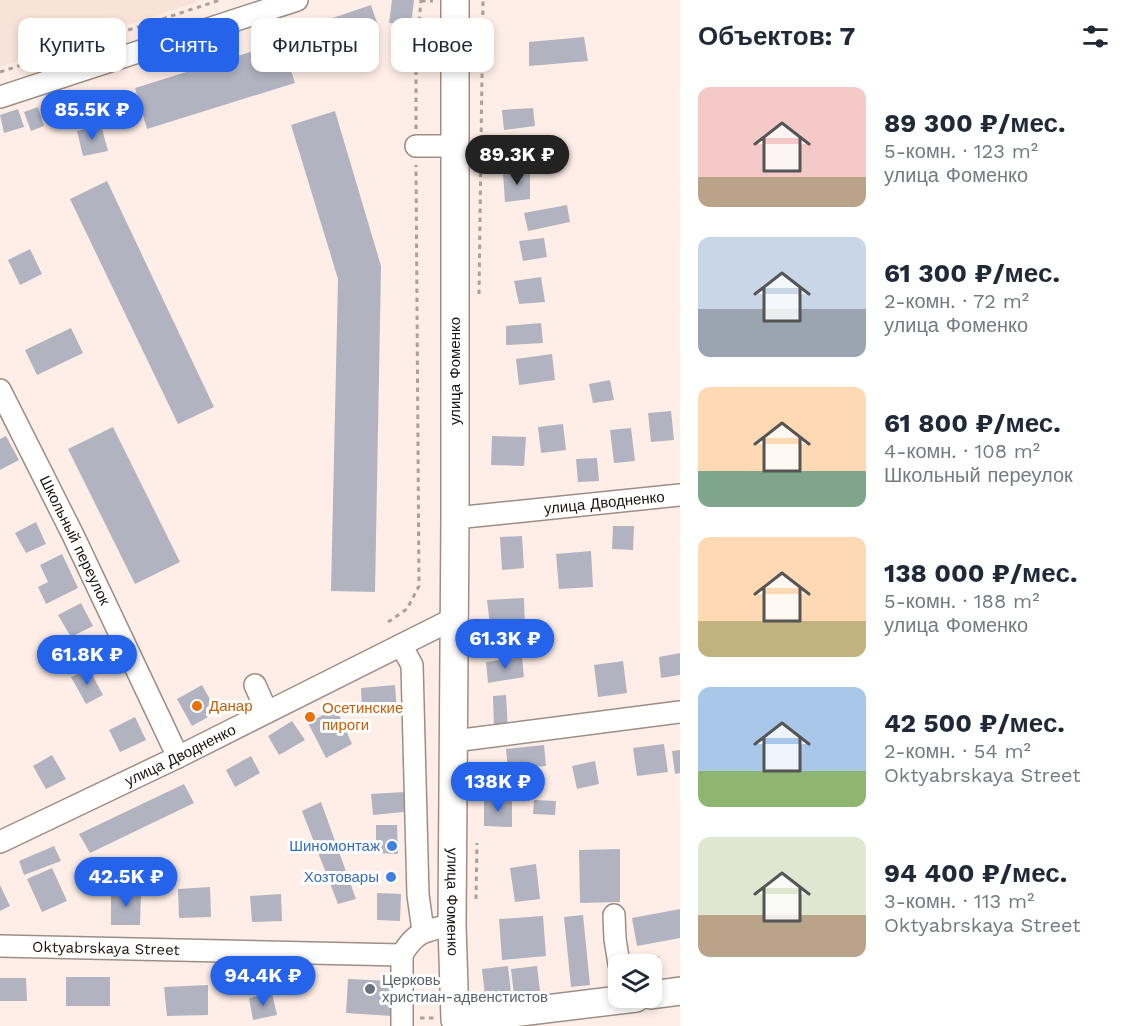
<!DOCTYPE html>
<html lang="ru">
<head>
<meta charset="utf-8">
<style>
  body { margin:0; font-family:"Work Sans",sans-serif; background:#f6f6f7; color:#1f2937; height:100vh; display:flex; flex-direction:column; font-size:22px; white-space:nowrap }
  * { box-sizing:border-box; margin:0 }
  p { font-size:20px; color:#747a83 }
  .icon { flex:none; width:33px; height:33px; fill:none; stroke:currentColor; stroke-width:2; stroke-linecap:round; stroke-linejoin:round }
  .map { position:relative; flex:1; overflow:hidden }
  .sheet { display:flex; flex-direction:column; background:#fff; width:450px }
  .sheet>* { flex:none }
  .guide { position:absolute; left:18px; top:18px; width:570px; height:54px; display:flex; gap:12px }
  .controls { position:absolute; left:608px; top:954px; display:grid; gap:12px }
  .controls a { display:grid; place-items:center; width:54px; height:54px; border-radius:12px; background:#fff; box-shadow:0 3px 9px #0003; font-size:30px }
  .price { position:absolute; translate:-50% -51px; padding:0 14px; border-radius:21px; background:#2563eb; color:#fff; font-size:20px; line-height:39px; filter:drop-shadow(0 2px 3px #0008) }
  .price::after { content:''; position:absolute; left:50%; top:36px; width:18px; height:14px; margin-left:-9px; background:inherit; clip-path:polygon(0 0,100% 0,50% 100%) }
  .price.current { background:#222; color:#fff }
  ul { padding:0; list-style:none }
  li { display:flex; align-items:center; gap:18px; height:150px; padding:0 18px }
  li span { display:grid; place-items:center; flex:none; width:168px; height:120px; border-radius:12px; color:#555 }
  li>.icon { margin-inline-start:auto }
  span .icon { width:72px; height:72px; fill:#fffc; stroke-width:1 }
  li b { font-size:26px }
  h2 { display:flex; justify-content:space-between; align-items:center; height:72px; padding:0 18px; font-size:26px }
  .pill { padding:0 21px; border-radius:12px; background:#fff; box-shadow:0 3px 9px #0003; font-size:21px; line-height:54px }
  .pill.current { background:#2563eb; color:#fff }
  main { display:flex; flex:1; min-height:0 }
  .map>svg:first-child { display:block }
  .built { fill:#f9e2d7 }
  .building { fill:#b1b3c1 }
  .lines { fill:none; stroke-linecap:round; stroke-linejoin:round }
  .minor-casing { stroke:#9c8e87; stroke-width:24 }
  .major-casing { stroke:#9c8e87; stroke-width:30 }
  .path { stroke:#aca09a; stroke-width:3; stroke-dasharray:4.5 4.5; stroke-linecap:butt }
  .minor { stroke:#fff; stroke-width:21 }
  .major { stroke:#fff; stroke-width:27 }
  .food-dot { fill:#e8710a; stroke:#fff; stroke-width:2 }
  .shop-dot { fill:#3f7fe0; stroke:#fff; stroke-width:2 }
  .worship-dot { fill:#6b7280; stroke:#fff; stroke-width:2 }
  .labels { text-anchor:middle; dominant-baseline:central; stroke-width:6; stroke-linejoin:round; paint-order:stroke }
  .street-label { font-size:15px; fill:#191411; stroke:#fff }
  .food-label { font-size:15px; fill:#c56008; stroke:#fff; text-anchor:start }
  .shop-label { font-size:15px; fill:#366cbe; stroke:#fff; text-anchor:end }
  .worship-label { font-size:15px; fill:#5b616d; stroke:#fff; text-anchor:start }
</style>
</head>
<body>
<main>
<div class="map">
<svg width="680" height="1026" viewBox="0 0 680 1026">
  <rect width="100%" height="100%" fill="#feeee7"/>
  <!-- built -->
  <path class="built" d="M0,0H196L197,2L0,67Z"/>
  <!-- building -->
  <path class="building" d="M392,0H414L411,25L389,23Z
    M371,5L378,26L366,30L369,42L337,52L338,63L316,70L303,28Z
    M584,37L588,61L529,66V42Z
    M282,42L295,83L147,129L135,88Z
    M38,107L44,126L31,131L24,112Z
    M533,108L535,126L504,130L502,110Z
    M18,109L24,127L4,133L0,115Z
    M335,111L381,266L375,592L331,591L338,279L291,125Z
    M101,125L108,151L83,156L77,131Z
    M530,171V199L505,202L503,173Z
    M107,181L214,407L178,424L70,199Z
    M567,205L570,222L528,231L524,213Z
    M544,238L547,257L523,261L519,241Z
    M30,249L42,274L20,285L8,260Z
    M541,277L545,302L519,304L514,281Z
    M541,323L543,343L506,345V326Z
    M71,328L83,353L37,375L25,350Z
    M552,354L555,380L519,385L516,359Z
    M610,380L614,400L593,403L589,384Z
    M671,411L674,440L651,442L648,413Z
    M563,424L566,450L541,453L538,427Z
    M113,427L180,562L135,584L68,449Z
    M631,428L635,461L614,463L610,430Z
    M6,436L19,460L0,470V439Z
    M492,436L526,437L524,466L491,465Z
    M597,458L599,481L578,482L576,459Z
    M36,522L46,544L26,553L15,533Z
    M613,526H634L633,550L612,549Z
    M522,536L524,568L502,570L500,537Z
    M591,551L593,587L559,589L556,554Z
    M62,554L78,588L46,604L38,587L48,582L40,565Z
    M524,598L525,633L491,634L487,600Z
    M81,603L93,626L71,637L58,615Z
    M100,640L108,656L76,670L69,658Z
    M680,653V675L661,678L659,657Z
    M522,657L524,677L488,683L486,662Z
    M623,661L627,693L598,697L594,665Z
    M89,669L103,695L86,704L71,677Z
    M202,685L217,712L192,726L177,699Z
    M395,685L397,712L362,713L361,688Z
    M506,695L508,729H494L493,696Z
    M336,708L352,744L326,758L308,723Z
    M135,717L146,740L120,752L109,730Z
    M292,721L305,740L279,755L268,736Z
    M664,744L668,772L637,776L633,748Z
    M544,745L546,766L508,769L506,749Z
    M680,750V773L675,774L672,751Z
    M52,755L66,779L46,789L33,766Z
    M251,756L260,773L235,787L226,770Z
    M595,761L599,784L577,789L572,766Z
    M184,784L194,803L90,853L79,834Z
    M404,792V812L373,815L371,794Z
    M484,799H512V827L484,826Z
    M534,800L556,801L555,815L533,814Z
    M321,802L356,899L338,904L302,811Z
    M376,825H397L398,854L376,853Z
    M54,846L61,861L24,875L19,861Z
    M620,849V902L580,903L579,850Z
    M536,864L540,899L515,902L510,868Z
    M52,868L67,901L42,912L27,879Z
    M0,885L10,906L0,911Z
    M210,887L211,917L179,918L178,889Z
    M111,890L141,891L140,925H111Z
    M377,893L401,894L400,921L377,920Z
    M281,894L282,921L252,922L250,896Z
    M680,909V938L637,946L632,918Z
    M583,915L590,985L571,987L564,917Z
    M543,916L546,956L502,960L499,919Z
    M659,956L661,971L651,973V964H630V962Z
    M508,966L511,993L485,996L482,969Z
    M537,966L540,991L514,995L511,969Z
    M66,977H110V1006H66Z
    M0,978H26L27,1001H0Z
    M348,979L394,981L392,1016L346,1013Z
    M208,985V1015L167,1016L164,987Z
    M272,993L277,1015L253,1020L249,998Z"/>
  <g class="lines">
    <!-- minor casing -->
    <g class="minor-casing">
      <g id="minor">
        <path d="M0,97L297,0"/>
        <path d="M416,146H455"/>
        <path id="s1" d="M0,390L73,535L178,757"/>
        <path id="s2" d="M455,518L680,495"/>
        <path d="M401,645L412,665L418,895L423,931"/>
        <path d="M255,685L267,712"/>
        <path d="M454,741L680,712"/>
        <path id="s3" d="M0,842L178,757L455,618"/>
        <path d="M614,915L615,939L619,964"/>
        <path id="s4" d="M0,946L402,955C415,931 427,930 452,925"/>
        <path d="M402,1026V955"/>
      </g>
    </g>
    <!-- major casing -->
    <g class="major-casing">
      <g id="major">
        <path id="s5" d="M455,0V518L452,925L455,1020L636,998"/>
        <path d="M651,995L680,991"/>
      </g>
    </g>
    <!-- path -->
    <path class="path" d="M421,1H433
      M0,72L220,0
      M416,129V60L421,0
      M479,294L483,0
      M388,622L407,609L419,586L416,165
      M476,899L477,843
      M420,1018H435"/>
    <!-- minor -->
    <use href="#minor" class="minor"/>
    <!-- major -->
    <use href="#major" class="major"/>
  </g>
  <!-- markers -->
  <g class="food-dot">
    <circle cx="197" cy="706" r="6"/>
    <circle cx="310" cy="717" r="6"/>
  </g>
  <g class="shop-dot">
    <circle cx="392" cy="846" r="6"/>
    <circle cx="391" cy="877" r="6"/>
  </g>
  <circle class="worship-dot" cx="370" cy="989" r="6"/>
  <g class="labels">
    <!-- street labels -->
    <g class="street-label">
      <text transform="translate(455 371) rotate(-90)">улица Фоменко</text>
      <text stroke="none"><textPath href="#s2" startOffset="150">улица Дводненко</textPath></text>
      <text stroke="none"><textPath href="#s1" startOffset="168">Школьный переулок</textPath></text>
      <text stroke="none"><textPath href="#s3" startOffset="200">улица Дводненко</textPath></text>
      <text stroke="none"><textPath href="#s5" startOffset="902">улица Фоменко</textPath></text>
      <text stroke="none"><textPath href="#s4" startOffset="106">Oktyabrskaya Street</textPath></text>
    </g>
    <!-- food labels -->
    <g class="food-label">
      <text x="209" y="706">Данар</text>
      <text x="322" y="708">Осетинские<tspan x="322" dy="17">пироги</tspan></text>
    </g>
    <!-- shop labels -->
    <g class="shop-label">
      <text x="380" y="846">Шиномонтаж</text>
      <text x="379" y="877">Хозтовары</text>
    </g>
    <!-- worship labels -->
    <g class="worship-label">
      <text x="382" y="980">Церковь<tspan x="382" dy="17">христиан-адвенстистов</tspan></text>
    </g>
  </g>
</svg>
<div class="controls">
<a><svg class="icon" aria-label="layers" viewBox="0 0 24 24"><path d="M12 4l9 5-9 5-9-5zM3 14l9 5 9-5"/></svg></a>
</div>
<b class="price" style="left:92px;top:141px">85.5K ₽</b>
<b class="price current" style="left:517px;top:186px">89.3K ₽</b>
<b class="price" style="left:505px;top:670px">61.3K ₽</b>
<b class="price" style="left:87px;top:686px">61.8K ₽</b>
<b class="price" style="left:498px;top:813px">138K ₽</b>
<b class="price" style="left:126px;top:908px">42.5K ₽</b>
<b class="price" style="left:263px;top:1007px">94.4K ₽</b>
<div class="guide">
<a class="pill">Купить</a>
<a class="pill current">Снять</a>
<a class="pill">Фильтры</a>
<a class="pill">Новое</a>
</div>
</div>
<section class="sheet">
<h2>Объектов: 7<svg class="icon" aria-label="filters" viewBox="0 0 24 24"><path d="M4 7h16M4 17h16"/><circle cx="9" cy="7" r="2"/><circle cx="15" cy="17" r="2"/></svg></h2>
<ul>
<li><span style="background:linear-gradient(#f6c9c9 75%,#b9a48a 0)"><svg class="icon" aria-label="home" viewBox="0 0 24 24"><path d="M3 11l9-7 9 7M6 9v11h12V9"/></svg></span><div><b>89 300 ₽/мес.</b><p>5-комн. · 123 m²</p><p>улица Фоменко</p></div></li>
<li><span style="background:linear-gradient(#c9d6e8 60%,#9aa5b1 0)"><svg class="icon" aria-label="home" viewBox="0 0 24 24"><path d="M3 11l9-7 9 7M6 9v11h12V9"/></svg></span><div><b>61 300 ₽/мес.</b><p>2-комн. · 72 m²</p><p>улица Фоменко</p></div></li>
<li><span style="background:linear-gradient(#ffd9b3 70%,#7fa58c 0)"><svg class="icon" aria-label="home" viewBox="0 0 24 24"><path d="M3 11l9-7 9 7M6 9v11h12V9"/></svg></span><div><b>61 800 ₽/мес.</b><p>4-комн. · 108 m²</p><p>Школьный переулок</p></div></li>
<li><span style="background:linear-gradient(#ffd9b3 70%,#c2b280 0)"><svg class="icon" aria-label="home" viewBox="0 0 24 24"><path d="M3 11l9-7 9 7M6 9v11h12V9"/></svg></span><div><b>138 000 ₽/мес.</b><p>5-комн. · 188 m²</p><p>улица Фоменко</p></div></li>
<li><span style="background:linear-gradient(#a9c7e8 70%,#8fb573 0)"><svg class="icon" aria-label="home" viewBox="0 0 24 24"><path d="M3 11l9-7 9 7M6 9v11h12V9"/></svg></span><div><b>42 500 ₽/мес.</b><p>2-комн. · 54 m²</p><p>Oktyabrskaya Street</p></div></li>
<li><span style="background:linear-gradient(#dfe7d0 65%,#b9a48a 0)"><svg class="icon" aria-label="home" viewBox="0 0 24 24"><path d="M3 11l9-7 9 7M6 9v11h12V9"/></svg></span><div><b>94 400 ₽/мес.</b><p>3-комн. · 113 m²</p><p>Oktyabrskaya Street</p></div></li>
</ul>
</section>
</main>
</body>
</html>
